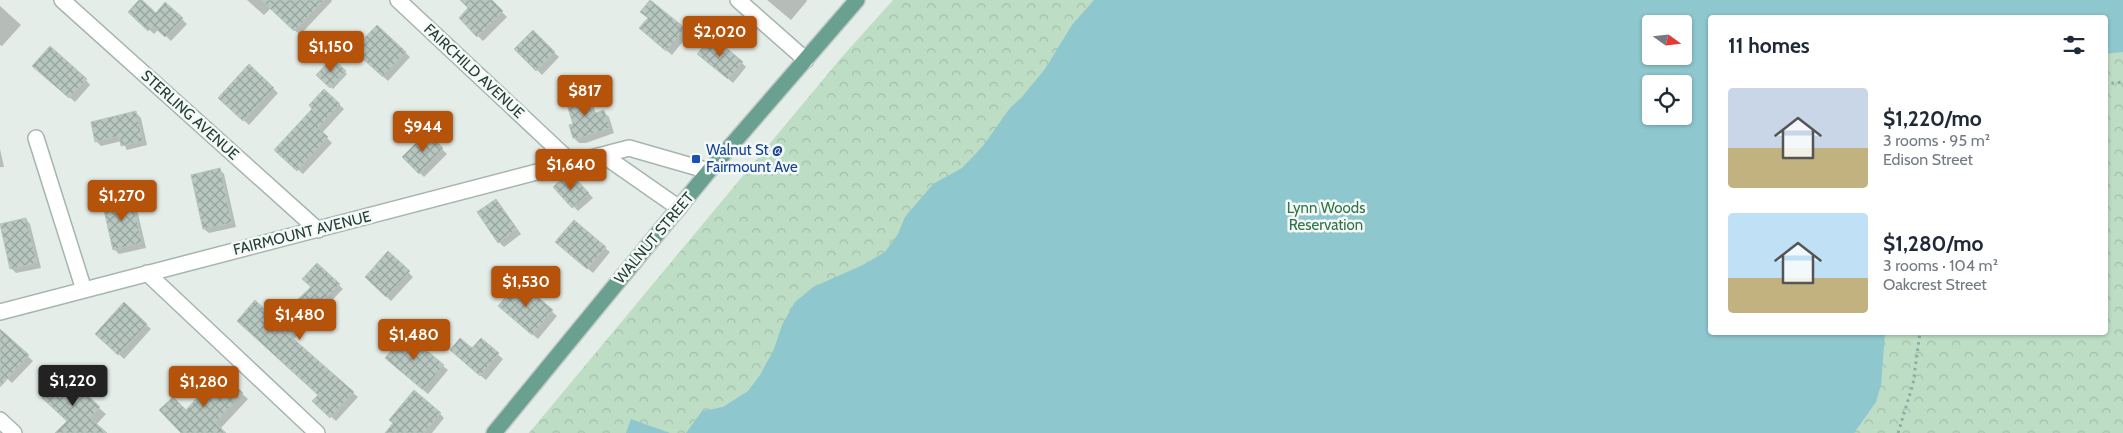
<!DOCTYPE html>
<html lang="en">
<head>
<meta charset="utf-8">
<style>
  body { margin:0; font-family:Cabin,sans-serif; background:#f2f2f3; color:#1f2937; height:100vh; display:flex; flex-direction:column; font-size:19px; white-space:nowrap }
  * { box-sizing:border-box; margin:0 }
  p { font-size:16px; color:#747a83 }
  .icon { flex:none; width:28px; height:28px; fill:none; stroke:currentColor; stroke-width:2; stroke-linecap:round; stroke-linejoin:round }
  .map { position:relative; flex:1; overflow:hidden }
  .panel { position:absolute; left:1708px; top:15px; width:400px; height:320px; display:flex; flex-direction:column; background:#fff; border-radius:5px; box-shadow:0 1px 4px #0004 }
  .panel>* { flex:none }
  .needle { width:32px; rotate:105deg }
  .controls { position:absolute; left:1642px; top:15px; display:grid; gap:10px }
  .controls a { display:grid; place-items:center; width:50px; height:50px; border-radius:5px; background:#fff; box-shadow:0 1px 4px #0004; font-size:25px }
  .price { position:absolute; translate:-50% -42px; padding:0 11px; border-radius:5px; background:#b45309; color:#fff; font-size:16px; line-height:32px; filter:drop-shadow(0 1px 2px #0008) }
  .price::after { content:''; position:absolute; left:50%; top:30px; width:15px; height:11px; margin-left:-8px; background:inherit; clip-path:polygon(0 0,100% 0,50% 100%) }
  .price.on { background:#222; color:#fff }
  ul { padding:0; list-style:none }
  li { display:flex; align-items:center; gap:15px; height:125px; padding:0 20px }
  li span { display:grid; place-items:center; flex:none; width:140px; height:100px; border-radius:5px; color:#555 }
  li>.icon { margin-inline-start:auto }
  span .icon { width:60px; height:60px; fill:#fffc; stroke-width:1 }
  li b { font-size:21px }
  h2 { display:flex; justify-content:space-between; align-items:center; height:60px; padding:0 20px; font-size:21px }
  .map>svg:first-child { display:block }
  .forest { fill:url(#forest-crowns); fill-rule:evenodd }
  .water { fill:#8fc7cf; fill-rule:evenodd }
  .shadow { fill:#0003 }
  .building { fill:url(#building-cross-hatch); stroke:#b6c6bf }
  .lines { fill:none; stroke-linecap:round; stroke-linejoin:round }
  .minor-casing { stroke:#a7b5af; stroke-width:18 }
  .major-casing { stroke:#c2c9c7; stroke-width:18 }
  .path { stroke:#86afa0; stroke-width:3; stroke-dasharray:2.5 4; stroke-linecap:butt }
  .minor { stroke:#fff; stroke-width:15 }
  .major { stroke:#6aa090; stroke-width:15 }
  .transit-dot { fill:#1a4fb4; stroke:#f4f9f7; stroke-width:2 }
  .labels { text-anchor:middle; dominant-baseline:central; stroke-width:5; stroke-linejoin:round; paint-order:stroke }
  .street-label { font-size:15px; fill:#243d36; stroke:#f4f9f7 }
  .transit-label { font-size:15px; fill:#164399; stroke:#f4f9f7; text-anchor:start }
  .park-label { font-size:15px; fill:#307347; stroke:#f4f9f7 }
</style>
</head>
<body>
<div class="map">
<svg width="2123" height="433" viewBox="0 0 2123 433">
  <defs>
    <pattern id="forest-crowns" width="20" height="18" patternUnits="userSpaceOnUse" patternTransform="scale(1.25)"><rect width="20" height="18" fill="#beddc5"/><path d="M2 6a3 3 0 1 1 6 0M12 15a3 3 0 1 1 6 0" fill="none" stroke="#a3bfaa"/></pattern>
    <pattern id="building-cross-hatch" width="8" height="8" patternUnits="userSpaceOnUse" patternTransform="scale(1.25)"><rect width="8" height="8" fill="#b9c7c1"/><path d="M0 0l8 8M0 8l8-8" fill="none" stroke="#96a39e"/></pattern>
  </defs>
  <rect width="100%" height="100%" fill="#e4ede8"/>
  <!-- forest -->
  <path class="forest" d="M893,0H2123V433H529L841,58ZM1710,18H2105V332H1710ZM1651,24H1684V56H1651ZM1651,84H1684V116H1651Z"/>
  <!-- water -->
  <path class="water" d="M1094,0H2123V52L2105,54V18H1710V332L1885,333L1881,385L1876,402L1854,433H686L702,411L723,407L748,391L760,375L774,349L782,325L795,302L813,287L863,265L885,252L898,234L905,217L933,184L962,168L983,146L1010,108L1021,98L1045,69L1072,25ZM1651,24H1684V56H1651ZM1651,84H1684V116H1651Z
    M631,419L670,433H626Z"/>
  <!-- shadow -->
  <path class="shadow" d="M247,0H331L332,1L300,35L271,8L264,15Z
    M462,0H490L507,17L483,41L460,18L470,8Z
    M767,0H806L807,1L791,20Z
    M651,1L689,34L672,55L646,33Z
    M166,4L187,24L171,41L159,29L154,34L130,12L156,14Z
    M0,6L21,25L2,46L0,45Z
    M377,26L410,57L388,81L355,50Z
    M533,32L559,57L542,75L516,49Z
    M704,58L742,63L746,67L733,83Z
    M332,60L347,74L333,89L318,75Z
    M249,66L278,93L249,125L220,98Z
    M39,70L86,80L90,85L75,102Z
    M324,91L344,109L322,133L332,143L303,174L276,150L314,109Z
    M586,92L590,97L596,114L604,112L609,117L614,133L586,143H579L574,138Z
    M136,113L141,118L147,145L127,150L122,141L101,146L96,141Z
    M427,134L447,154L424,177L404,157Z
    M0,149L4,167H0Z
    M219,169L224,174L236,227L209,233L204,229Z
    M575,179L593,198L578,211L555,187L571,183Z
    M131,196L135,201L146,248L119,254L114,249Z
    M496,200L521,234L504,247L499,242Z
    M26,219L30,224L41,268L16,273L12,269L2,225Z
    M562,247L605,248L610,252L593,273Z
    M388,253L413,277L391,301L366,277Z
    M317,265L343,289L293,340L358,397L336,421L314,401L319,395L276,321L313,287Z
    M519,283L557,316L538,339L504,311Z
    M124,304L151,329L124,359L97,333Z
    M2,332L33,361L12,383L0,372V335Z
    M481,340L503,359L486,380L456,355L472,350Z
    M391,363L443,366L448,370L428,394Z
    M221,374L248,399L220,429L224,433H183L186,412Z
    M99,408L106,414L96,425L104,433H71Z
    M440,414L444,418L432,433H387Z"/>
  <!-- building -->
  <path class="building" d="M139,0H142L156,13L165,2L183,18L165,37L153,26L148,31L128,12Z
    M261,0H324L294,31Z
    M460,0H492L503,11L477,37L459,18L468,8Z
    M650,0L685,28L666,51L639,28L648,18L640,12Z
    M377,25L406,52L383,77L353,50Z
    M533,30L555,52L536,71L514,49Z
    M712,36L743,62L728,79L697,54Z
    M50,46L87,79L69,98L32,66Z
    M332,58L346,71L330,88L316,75Z
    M249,64L274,88L243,121L218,98Z
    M324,89L340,104L318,128L328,137L297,171L274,150L312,109L309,105Z
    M586,91L593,114L604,110L610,128L580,138H573L569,125L573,124L565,98Z
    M136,111L143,141L121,146L119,136L95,142L91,122Z
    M427,132L443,148L419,174L402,157Z
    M220,168L232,223L203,229L191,175Z
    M565,176L571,182L575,178L589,193L572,208L553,187Z
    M131,195L142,243L113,250L102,201Z
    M496,199L517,229L498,243L477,212Z
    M26,218L37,263L10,269L0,224Z
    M574,220L606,247L587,269L555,242Z
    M388,251L410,271L386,297L365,277Z
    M317,263L340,284L289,335L354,392L330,418L312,401L318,395L237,321L255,300L276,320L311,287L302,279Z
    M519,281L553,310L532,335L498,306Z
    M124,302L147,324L118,355L95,334Z
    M0,329L29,355L0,387Z
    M406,333L444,365L423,390L385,358Z
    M460,338L472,348L481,338L499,353L480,376L450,350Z
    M221,372L243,393L215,423L226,433H181L159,410L173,397L186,410Z
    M65,374L100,407L90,418L107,433H55L67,421L42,398Z
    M414,390L441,413L424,433H385L393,423L389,420Z"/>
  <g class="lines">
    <!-- minor casing -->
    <g class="minor-casing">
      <path id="minor" d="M62,0L318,230
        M398,0L572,163
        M738,0L806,60
        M36,138L84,290
        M603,155L679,208
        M147,273L317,433
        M0,312L629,148L709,171
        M0,420L14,433"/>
    </g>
    <!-- major casing -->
    <g class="major-casing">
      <path id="major" d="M494,433L709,171L857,0"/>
    </g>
    <!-- path -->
    <path class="path" d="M2105,84L2123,82
      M1898,433L1913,384L1920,332"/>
    <!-- minor -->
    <use href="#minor" class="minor"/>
    <!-- major -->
    <use href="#major" class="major"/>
  </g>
  <!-- markers -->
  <rect class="transit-dot" x="691" y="154" width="10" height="10" rx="2.5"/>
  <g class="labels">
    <!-- street labels -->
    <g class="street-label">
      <text transform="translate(474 71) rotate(43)">FAIRCHILD AVENUE</text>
      <text transform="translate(190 115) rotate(42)">STERLING AVENUE</text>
      <text transform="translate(302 233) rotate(-14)">FAIRMOUNT AVENUE</text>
      <text transform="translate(654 238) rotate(-50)">WALNUT STREET</text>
    </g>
    <!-- transit labels -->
    <g class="transit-label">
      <text x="706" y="150">Walnut St @<tspan x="706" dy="17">Fairmount Ave</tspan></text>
    </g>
    <!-- park labels -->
    <g class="park-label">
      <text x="1326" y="208">Lynn Woods<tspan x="1326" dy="17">Reservation</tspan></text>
    </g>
  </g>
</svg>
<div class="controls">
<a><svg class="needle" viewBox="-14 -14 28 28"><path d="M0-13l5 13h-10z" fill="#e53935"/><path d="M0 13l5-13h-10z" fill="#747a83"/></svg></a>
<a><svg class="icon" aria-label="locate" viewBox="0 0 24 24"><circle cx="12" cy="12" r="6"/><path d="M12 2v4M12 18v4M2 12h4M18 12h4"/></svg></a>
</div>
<b class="price" style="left:720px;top:58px">$2,020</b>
<b class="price" style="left:331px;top:73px">$1,150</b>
<b class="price" style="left:585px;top:117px">$817</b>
<b class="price" style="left:423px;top:153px">$944</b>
<b class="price" style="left:571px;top:191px">$1,640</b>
<b class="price" style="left:122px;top:222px">$1,270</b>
<b class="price" style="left:526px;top:308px">$1,530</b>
<b class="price" style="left:300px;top:341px">$1,480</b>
<b class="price" style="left:414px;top:361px">$1,480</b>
<b class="price on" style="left:73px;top:407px">$1,220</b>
<b class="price" style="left:204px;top:408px">$1,280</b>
<section class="panel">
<h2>11 homes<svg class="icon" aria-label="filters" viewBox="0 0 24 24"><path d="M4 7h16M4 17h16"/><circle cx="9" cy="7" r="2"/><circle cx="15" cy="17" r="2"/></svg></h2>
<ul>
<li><span style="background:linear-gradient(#c9d6e8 60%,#c2b280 0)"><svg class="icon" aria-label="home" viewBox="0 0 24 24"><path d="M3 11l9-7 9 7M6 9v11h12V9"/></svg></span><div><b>$1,220/mo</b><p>3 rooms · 95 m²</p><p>Edison Street</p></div></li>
<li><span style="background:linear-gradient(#bfe0f5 65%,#c2b280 0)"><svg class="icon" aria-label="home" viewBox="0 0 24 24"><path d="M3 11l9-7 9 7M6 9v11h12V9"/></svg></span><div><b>$1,280/mo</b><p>3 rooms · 104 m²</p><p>Oakcrest Street</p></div></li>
</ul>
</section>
</div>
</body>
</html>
